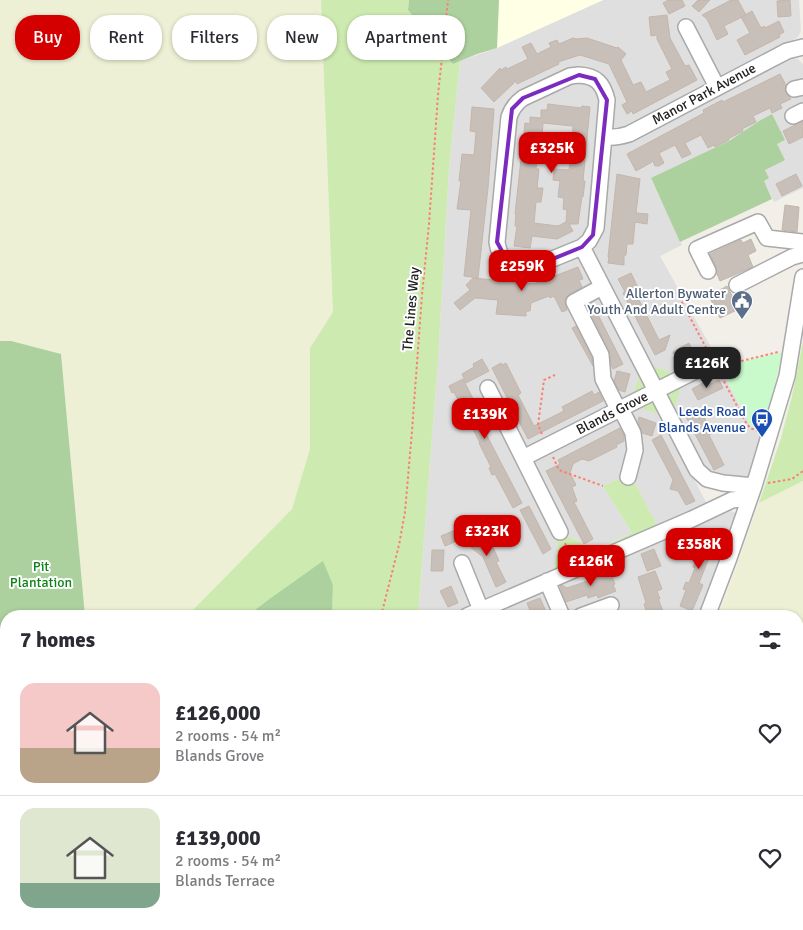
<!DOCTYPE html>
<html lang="en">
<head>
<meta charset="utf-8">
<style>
  body { margin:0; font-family:Signika,sans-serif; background:#f2f2f3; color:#2b2b33; height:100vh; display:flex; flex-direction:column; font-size:19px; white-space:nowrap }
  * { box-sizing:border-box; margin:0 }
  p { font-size:16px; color:#7c7c81 }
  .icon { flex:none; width:28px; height:28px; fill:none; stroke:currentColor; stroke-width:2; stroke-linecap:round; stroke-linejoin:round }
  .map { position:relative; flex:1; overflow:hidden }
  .drawer { position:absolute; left:0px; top:610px; width:804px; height:320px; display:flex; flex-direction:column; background:#fff; border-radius:20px 20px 0 0; box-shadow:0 1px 4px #0004 }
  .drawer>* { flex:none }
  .guide { position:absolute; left:15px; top:15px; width:500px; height:45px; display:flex; gap:10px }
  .price { position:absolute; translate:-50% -42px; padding:0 11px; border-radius:10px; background:#d40000; color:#fff; font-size:16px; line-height:32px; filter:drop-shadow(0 1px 2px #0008) }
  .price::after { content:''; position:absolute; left:50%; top:30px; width:15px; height:11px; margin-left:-8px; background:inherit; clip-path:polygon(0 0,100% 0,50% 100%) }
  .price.on { background:#222; color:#fff }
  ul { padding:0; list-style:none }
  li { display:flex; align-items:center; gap:15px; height:125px; padding:0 20px }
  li+li { border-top:1px solid #e1e1e2 }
  li span { display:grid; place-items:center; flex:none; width:140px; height:100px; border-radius:15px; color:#555 }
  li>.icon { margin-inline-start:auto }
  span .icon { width:60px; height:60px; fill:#fffc; stroke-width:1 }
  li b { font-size:21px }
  h2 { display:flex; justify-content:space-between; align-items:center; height:60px; padding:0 20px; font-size:21px }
  .pill { padding:0 18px; border-radius:20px; background:#fff; box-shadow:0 1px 4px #0004; font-size:18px; line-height:45px }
  .pill.on { background:#d40000; color:#fff }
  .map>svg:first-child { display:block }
  .residential { fill:#e0dfdf }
  .education { fill:#ffffe5 }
  .farmland { fill:#eef0d5 }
  .grass { fill:#cdebb0 }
  .forest { fill:#add19e }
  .park { fill:#c8facc }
  .pitch { fill:#88e0be }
  .parking { fill:#e2e2e2 }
  .building { fill:#c7bfb8; stroke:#c4b6ab; fill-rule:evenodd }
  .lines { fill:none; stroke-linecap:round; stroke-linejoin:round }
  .minor-casing { stroke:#a9a9a9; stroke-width:18 }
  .path { stroke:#fa8072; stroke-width:2; stroke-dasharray:2.5 2.5; stroke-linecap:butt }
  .minor { stroke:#fff; stroke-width:15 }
  .marked { fill:none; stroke:#7b2cbf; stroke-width:4; stroke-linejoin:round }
  .labels { text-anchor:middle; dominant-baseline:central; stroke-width:4; stroke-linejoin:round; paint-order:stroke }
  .street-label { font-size:14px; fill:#222; stroke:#fff }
  .service-label { font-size:14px; fill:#4e5e75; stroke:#fff; text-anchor:end }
  .transit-label { font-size:14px; fill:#164399; stroke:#fff; text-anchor:end }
  .park-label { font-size:14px; fill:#0c8416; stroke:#fff }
</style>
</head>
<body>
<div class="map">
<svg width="803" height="930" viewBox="0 0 803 930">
  <rect width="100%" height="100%" fill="#f2efe9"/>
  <!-- residential -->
  <path class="residential" d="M603,0H799L801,31L798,37L789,42L790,58L798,59L803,64V188L774,202L764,181L765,170L777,144L785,139L759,121L729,141L651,179L682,245L660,256L722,367L720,368L751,427L763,432L747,478L708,472L694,479L708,506L658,527L632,478L625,476L603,486L632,533L595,550L567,536L558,545L554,570L457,612V614L451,616H418L438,360L449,169L460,61L497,48Z
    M731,511L736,513L719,564L700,615L696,616H483L560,584Z
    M349,924H679L678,930H347Z
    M703,924H793L794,930H702Z"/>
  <!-- education -->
  <path class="education" d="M499,0H603L497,48Z"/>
  <!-- farmland -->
  <path class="farmland" d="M0,0H321L333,312L310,348V449L292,509L187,616H85L61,354L11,342L0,341Z
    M803,481V833L798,836V616H719L759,503Z
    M6,802V924H307L305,930H0V803Z"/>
  <!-- grass -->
  <path class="grass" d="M321,0H409L408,10L453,64L460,61L449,169L438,360L418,616H332L333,585L268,600L247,616H187L292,509L310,449V348L333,312Z
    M803,342V481L759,503L781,438L792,396Z
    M650,365L675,374L660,382Z
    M640,375H641L645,384V389L633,394Z
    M679,386L681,387L674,409L673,410L666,393Z
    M648,403C655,402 657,408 660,413L658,414L641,408L640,407Z
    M625,476L632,477L658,527L599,554L597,550L632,533L603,486Z
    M567,536L595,550L554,570L558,545L557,541Z
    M584,924H609L606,930H587Z"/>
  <!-- forest -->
  <path class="forest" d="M409,0H499L497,48L477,54L453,64L408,10Z
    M772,114L785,140L777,144L785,160L765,170L769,178L764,181L772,199L680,242L651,178L729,141L759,121Z
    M0,341H11L61,354L85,616H6V802L0,803Z
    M323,561L333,585L332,616H247L268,600Z
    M320,924H349L347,930H318Z"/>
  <!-- park -->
  <path class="park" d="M779,353H782L776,380L763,432L751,427L720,367Z
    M803,833V930H794L793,924H798V836Z"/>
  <!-- pitch -->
  <path class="pitch" d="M803,860V894L798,869V861Z"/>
  <!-- parking -->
  <path class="parking" d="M707,924H725L724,930H706Z"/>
  <!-- building -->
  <path class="building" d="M668,0H682L685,6L669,14L663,3Z
    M698,0H710L699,12L692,6Z
    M731,0H738L746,15L724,26L728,34L717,40L707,19L702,15Z
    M790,0L791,16L778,17L777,1Z
    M752,11L761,28L764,26L765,28L779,21L784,32L779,35L780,37L745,55L737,40L750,33L741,17Z
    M667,15L670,38L685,66L689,65L697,80L633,114L632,111L627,114L622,105L627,102L609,64L580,55L558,62L559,64L517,84L516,81L494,102L481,88L500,68L501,70L506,67L507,69L528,59L522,47L531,43L537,54L551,47L549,43L557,40L559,44L573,38L576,39L587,38L617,48L618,47L626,54L621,60L633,85L641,82L646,92L670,80L666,72L672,69L657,39V35L651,36L649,17Z
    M780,74L786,85L785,91L791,99L780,104L782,108L772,113L770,108L753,116L756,122L742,129L743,131L728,139L729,140L715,147L714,145L708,148L701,135L685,143L691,154L682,158L675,145L659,153L664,163L659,166H655L653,161L652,162L636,171L627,154L704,113L703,110L722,100L723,102Z
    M548,104L581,108L582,106L590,107L583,181H585L583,197L582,196L578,224H569L573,231L557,239L532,236L530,248L514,246L517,226H515L516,214H515L525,123L530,124V117L541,118V110H547ZM543,123L573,126L572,142L557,140L556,152L571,154L569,170L554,169L553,180L560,181L558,197L564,198L563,209L567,210L566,222L558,226L534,223L536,202H541L543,188H537L539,169H536L538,151H541Z
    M472,107L494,109L488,188L478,278L464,276L471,210L457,209L461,181H459L462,154L474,155L476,132L470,131Z
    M803,121V137L789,144L783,131Z
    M617,174L640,179L636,213L648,214L647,224L635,222L633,244H627L626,255L624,256V265L608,263L609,257H608Z
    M796,174L802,186L782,196L776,184Z
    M785,205L799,207L797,232L782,230Z
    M751,239L756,251L748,255L753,267L720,281L717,274L716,267L710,254L741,240L743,243Z
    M578,267L583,279L579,280L582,287L566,297L565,302L567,310L562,312L554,296L550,298L549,296L531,303L530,311H526V316L496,314L498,300L475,298L460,310L454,303L470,290L466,285L473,278L534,284Z
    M631,273L642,296L638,298L659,340L670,335L665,350L655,355L623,293L625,292L618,279Z
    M727,286L739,309L720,318L709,296Z
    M592,303L623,364L613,369L611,364L609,351L587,306Z
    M576,326L592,358L593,366L572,328Z
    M689,343L695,355L679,364L673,352Z
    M482,359L489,371L466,383L462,374L474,367L473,364Z
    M501,363L502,365L506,363L521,393L518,395L534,426L564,411L562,407L592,391L594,395L599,392L603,401L528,439L492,368Z
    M617,371L630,374L625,392L619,390L614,381Z
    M463,379L489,430L485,432L522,503L513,508L495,474L492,475L489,468L491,467L479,443H480L454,392L452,393L449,386Z
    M708,380L710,384L719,380L723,388L698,400L692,389Z
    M695,408L700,417L703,415L708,425L710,427L718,430L709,435L724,465L714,470L684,413Z
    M639,417L656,423L652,436L642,433L638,421Z
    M620,428L624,436V441L616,445L617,447L589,461L582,459L573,464L570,473L576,485L572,487L577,501L574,502L593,539L584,544L546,471L560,464L558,460Z
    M661,435L695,501L686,505L678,491L670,489L673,480L652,440Z
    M529,506L551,549L543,554L520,510Z
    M460,528L464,538L445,546L441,536Z
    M704,528L720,534L712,553H711L699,583L703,585L692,611L680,606L686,590L683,589L686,582L689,583L695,568L693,567L705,537L701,536Z
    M472,532L482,540L483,539L493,547L499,561L496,562L506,582L496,587L483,557L464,542Z
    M654,549L661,566L647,571L641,554Z
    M432,550H444L443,571H431Z
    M607,567L609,572H610L615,584L613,585L616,591L598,598L597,595L588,598L587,595L566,602L560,586L562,585L567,588L599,577L596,571Z
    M655,571L662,589L657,591L660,599L658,598L664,614L659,616H648L644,604L646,603L638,577Z
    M451,586L458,603L448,607L440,591Z
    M540,598L548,616H532L527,603Z"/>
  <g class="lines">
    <!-- minor casing -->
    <g class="minor-casing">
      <path id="minor" d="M686,27L717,87
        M579,75C596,76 603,83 607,100L596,228L589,241L582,247L533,267C513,272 500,263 497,242L509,117C512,108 516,103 523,98L570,76Z
        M794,89L803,87
        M793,116L803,111
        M604,137C613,138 620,137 629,134L787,51L803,47
        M582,247L697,470L707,479L723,483L754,486
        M708,271L697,249L758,222L767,238L803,242
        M737,285L792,257L803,254
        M602,287L574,302L601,355L603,379L615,403L625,417L633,433L635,450L628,477
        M488,388L560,532
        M523,458L701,368
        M462,563L481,610
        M547,581L562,616
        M467,616L692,519L732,500L749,498
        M581,616L611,605
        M707,616L729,558L754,486L787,376L803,277
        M0,902L6,906
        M383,924L386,930
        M508,924L511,930
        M575,924L578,930
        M447,930L458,924
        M611,930L614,924
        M688,930L689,924"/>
    </g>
    <!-- path -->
    <path class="path" d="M677,293L745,421L750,428L758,431
      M717,367L778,352
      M542,434L538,425L544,380L555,375
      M553,457L559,470L603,486
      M768,483L792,479L803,471
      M565,543L571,557
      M381,616L399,545L405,512L412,431L422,295L429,224L438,95L448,0
      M314,930L316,924"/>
    <!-- minor -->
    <use href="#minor" class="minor"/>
  </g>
  <!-- marked area -->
  <path class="marked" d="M579,75L595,79L607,100L593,235L582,247L533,267L509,264L497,242L512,109L523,98Z"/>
  <!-- icons -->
  <defs>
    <g id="civic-pin" transform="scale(1.125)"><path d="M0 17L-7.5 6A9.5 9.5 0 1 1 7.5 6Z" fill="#5c6f8a" stroke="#fff"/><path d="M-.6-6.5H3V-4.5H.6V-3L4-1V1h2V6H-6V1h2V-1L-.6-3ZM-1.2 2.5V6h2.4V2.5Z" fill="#fff"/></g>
    <g id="bus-pin" transform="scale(1.125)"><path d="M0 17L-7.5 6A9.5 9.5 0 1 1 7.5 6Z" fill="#1a4fb4" stroke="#fff"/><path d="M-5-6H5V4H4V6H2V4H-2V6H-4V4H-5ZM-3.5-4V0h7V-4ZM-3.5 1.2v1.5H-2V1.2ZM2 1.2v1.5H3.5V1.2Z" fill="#fff"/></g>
  </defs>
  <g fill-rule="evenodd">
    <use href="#civic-pin" x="742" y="301"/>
    <use href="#bus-pin" x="762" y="419"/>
  </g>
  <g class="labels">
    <!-- street labels -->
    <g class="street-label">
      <text transform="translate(704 94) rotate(-28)">Manor Park Avenue</text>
      <text transform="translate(411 309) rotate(-85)">The Lines Way</text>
      <text transform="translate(612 413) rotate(-27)">Blands Grove</text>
    </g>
    <!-- service labels -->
    <g class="service-label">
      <text x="726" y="293">Allerton Bywater<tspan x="726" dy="16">Youth And Adult Centre</tspan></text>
    </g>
    <!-- transit labels -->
    <g class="transit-label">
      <text x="746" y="411">Leeds Road<tspan x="746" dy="16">Blands Avenue</tspan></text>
    </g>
    <!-- park labels -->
    <g class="park-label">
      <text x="41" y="566">Pit<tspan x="41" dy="16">Plantation</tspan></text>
    </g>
  </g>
</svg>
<b class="price" style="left:552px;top:174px">£325K</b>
<b class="price" style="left:522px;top:292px">£259K</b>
<b class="price on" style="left:707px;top:389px">£126K</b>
<b class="price" style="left:485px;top:440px">£139K</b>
<b class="price" style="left:487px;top:557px">£323K</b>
<b class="price" style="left:699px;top:570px">£358K</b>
<b class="price" style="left:591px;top:587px">£126K</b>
<div class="guide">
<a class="pill on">Buy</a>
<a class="pill">Rent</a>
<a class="pill">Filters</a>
<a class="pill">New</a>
<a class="pill">Apartment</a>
</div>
<section class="drawer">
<h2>7 homes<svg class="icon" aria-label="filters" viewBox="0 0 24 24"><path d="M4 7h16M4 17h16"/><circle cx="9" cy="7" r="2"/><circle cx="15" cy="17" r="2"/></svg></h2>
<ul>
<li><span style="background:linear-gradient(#f6c9c9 65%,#b9a48a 0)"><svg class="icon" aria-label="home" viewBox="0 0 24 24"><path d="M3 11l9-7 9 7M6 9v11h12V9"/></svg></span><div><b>£126,000</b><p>2 rooms · 54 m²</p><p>Blands Grove</p></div><svg class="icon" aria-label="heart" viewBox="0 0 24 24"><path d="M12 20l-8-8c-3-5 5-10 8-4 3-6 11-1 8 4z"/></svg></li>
<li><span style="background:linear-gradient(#dfe7d0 75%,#7fa58c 0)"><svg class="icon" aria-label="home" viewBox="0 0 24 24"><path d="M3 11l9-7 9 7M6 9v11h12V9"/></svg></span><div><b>£139,000</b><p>2 rooms · 54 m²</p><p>Blands Terrace</p></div><svg class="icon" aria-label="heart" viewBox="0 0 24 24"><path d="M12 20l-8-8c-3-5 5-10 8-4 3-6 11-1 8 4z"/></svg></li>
</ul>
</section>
</div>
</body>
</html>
